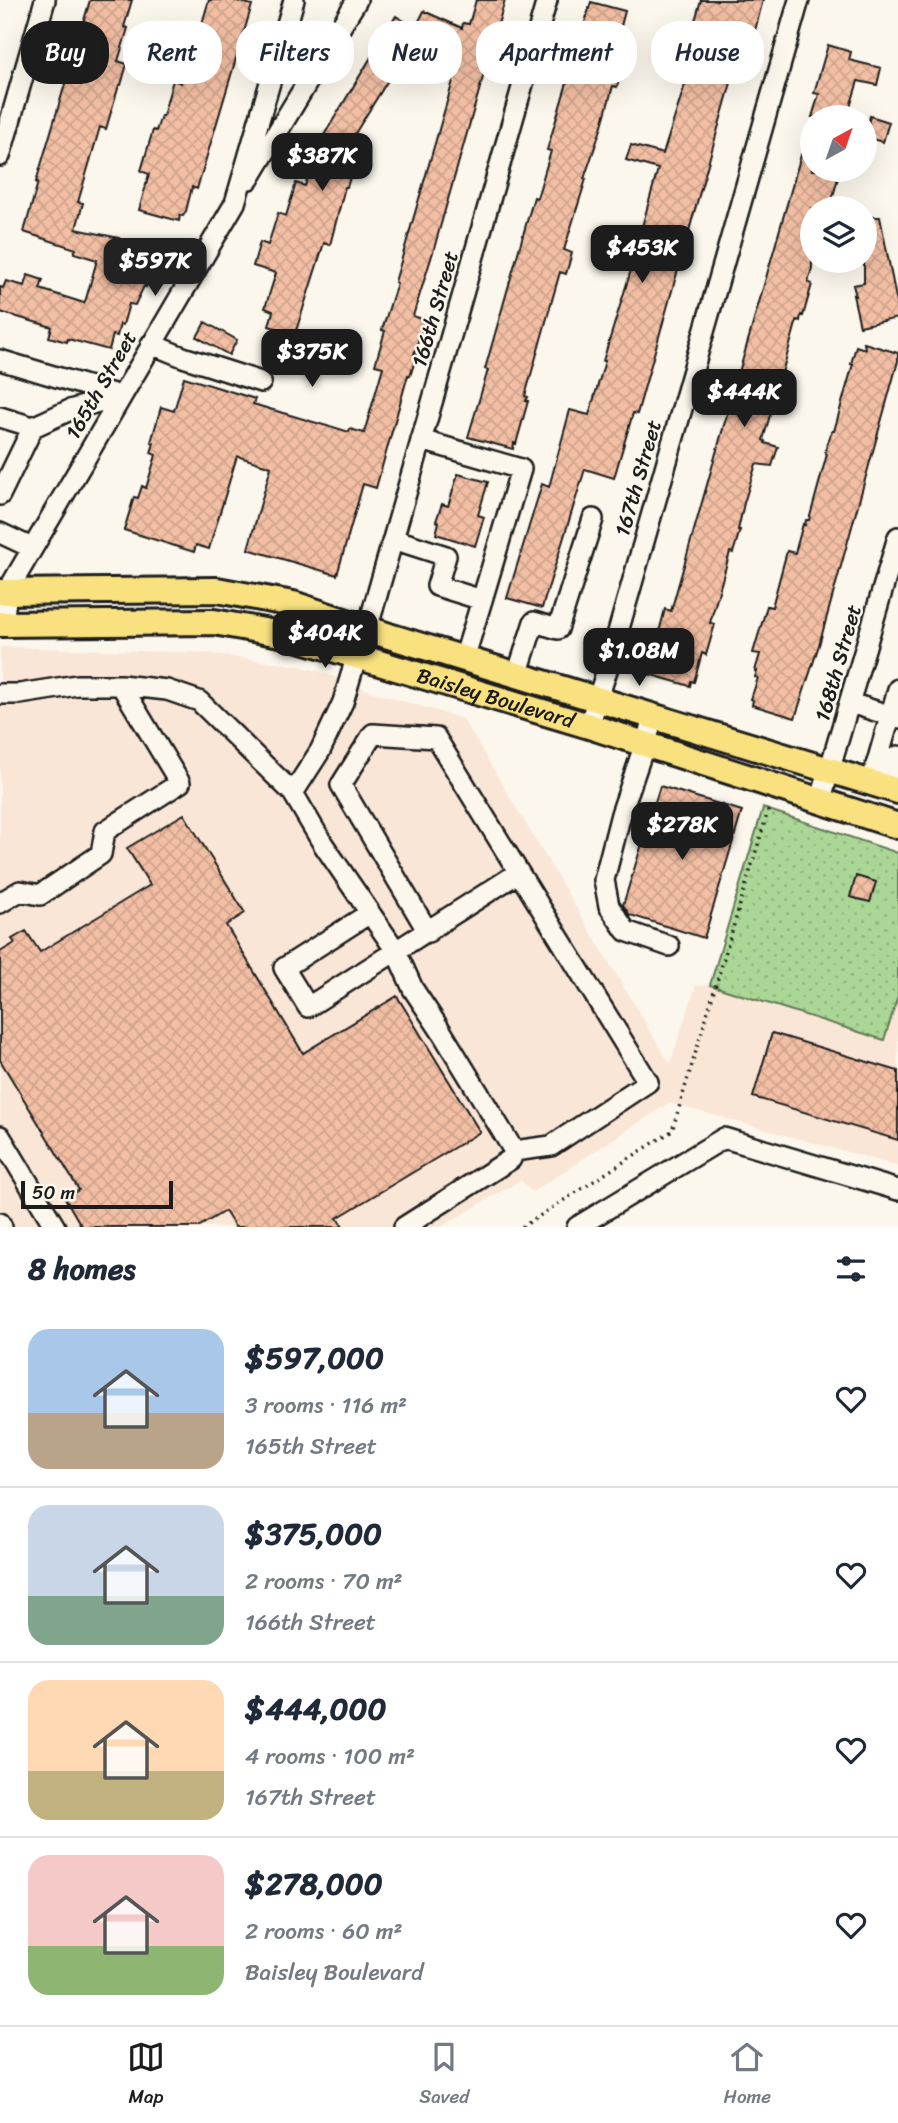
<!DOCTYPE html>
<html lang="en">
<head>
<meta charset="utf-8">
<style>
  body { margin:0; font-family:Sriracha,sans-serif; background:#f2f2f3; color:#1f2937; height:100vh; display:flex; flex-direction:column; font-size:26px; white-space:nowrap }
  * { box-sizing:border-box; margin:0 }
  p { font-size:23px; color:#747a83 }
  .icon { flex:none; width:38px; height:38px; fill:none; stroke:currentColor; stroke-width:2; stroke-linecap:round; stroke-linejoin:round }
  .map { position:relative; height:1227px; overflow:hidden }
  .sheet { display:flex; flex-direction:column; background:#fff; flex:1 }
  .sheet>* { flex:none }
  .top-card { position:absolute; left:21px; top:21px; width:858px; height:63px; display:flex; gap:14px }
  .needle { width:46px; rotate:40deg }
  .controls { position:absolute; left:800px; top:105px; display:grid; gap:14px }
  .controls a { display:grid; place-items:center; width:77px; height:77px; border-radius:50%; background:#fff; box-shadow:0 7px 28px #0002; font-size:35px }
  .scale { position:absolute; left:21px; bottom:18px; width:152px; box-sizing:border-box; padding-left:7px; border:4px solid #1c1c1c; border-top:0; font-size:19px; line-height:24px; white-space:nowrap; color:#1c1c1c; -webkit-text-stroke:5px #fbf7ec; paint-order:stroke }
  .price { position:absolute; translate:-50% -60px; padding:0 16px; border-radius:14px; background:#1c1c1c; color:#fff; font-size:23px; line-height:46px; filter:drop-shadow(0 2px 4px #0008) }
  .price::after { content:''; position:absolute; left:50%; top:42px; width:21px; height:16px; margin-left:-10px; background:inherit; clip-path:polygon(0 0,100% 0,50% 100%) }
  .price.selected { background:#222; color:#fff }
  ul { padding:0; list-style:none }
  li { display:flex; align-items:center; gap:21px; height:175px; padding:0 28px }
  li+li { border-top:2px solid #e0e1e3 }
  li span { display:grid; place-items:center; flex:none; width:196px; height:140px; border-radius:21px; color:#555 }
  li>.icon { margin-inline-start:auto }
  span .icon { width:84px; height:84px; fill:#fffc; stroke-width:1 }
  li b { font-size:30px }
  h2 { display:flex; justify-content:space-between; align-items:center; height:84px; padding:0 28px; font-size:30px }
  .chip { padding:0 24px; border-radius:28px; background:#fff; box-shadow:0 7px 28px #0002; font-size:24px; line-height:63px }
  .chip.selected { background:#1c1c1c; color:#fff }
  .menu { display:flex; justify-content:space-around; align-items:center; height:98px; border-top:2px solid #e0e1e3; background:#fff; font-size:19px; color:#747a83 }
  .menu a { display:grid; justify-items:center; gap:4px }
  .menu .selected { color:#1c1c1c }
  .map>svg:first-child { display:block }
  .built { fill:#f9e6d6 }
  .grass { fill:url(#grass-dots); stroke:#637a59; stroke-width:2 }
  .building { fill:url(#building-cross-hatch); stroke:#1c1c1c; stroke-width:2 }
  .lines { fill:none; stroke-linecap:round; stroke-linejoin:round }
  .minor-casing { stroke:#1c1c1c; stroke-width:24 }
  .major-casing { stroke:#1c1c1c; stroke-width:30 }
  .path { stroke:#1c1c1c; stroke-width:3.5; stroke-dasharray:2 5; stroke-linecap:butt }
  .minor { stroke:#fbf7ec; stroke-width:19 }
  .major { stroke:#fae180; stroke-width:24 }
  .labels { text-anchor:middle; dominant-baseline:central; stroke-width:5; stroke-linejoin:round; paint-order:stroke }
  .street-label { font-size:21px; fill:#1c1c1c; stroke:#fbf7ec }
</style>
</head>
<body>
<div class="map">
<svg width="898" height="1227" viewBox="0 0 898 1227">
  <defs>
    <pattern id="grass-dots" width="8" height="8" patternUnits="userSpaceOnUse" patternTransform="scale(1.75)"><rect width="8" height="8" fill="#aad796"/><path d="M2 2h.1M6 6h.1" fill="none" stroke="#92b881" stroke-width="1.8" stroke-linecap="round"/></pattern>
    <pattern id="building-cross-hatch" width="8" height="8" patternUnits="userSpaceOnUse" patternTransform="scale(1.75)"><rect width="8" height="8" fill="#f3bfa4"/><path d="M0 0l8 8M0 8l8-8" fill="none" stroke="#d0a48d"/></pattern>
  </defs>
  <rect width="100%" height="100%" fill="#fbf7ec"/>
  <filter id="ink" filterUnits="userSpaceOnUse"><feTurbulence type="fractalNoise" baseFrequency=".0143" numOctaves="2"/><feDisplacementMap in="SourceGraphic" scale="14" xChannelSelector="R" yChannelSelector="G"/><feConvolveMatrix kernelMatrix="1 2 1 2 8 2 1 2 1" color-interpolation-filters="sRGB"/></filter>
  <g filter="url(#ink)">
    <!-- built -->
    <path class="built" d="M0,647L206,653L298,666L321,672L373,692L463,719L670,1064L696,986L710,985L884,1040L898,996V1166L669,1103L532,1192L521,1180L441,1227H0Z"/>
    <!-- grass -->
    <path class="grass" d="M763,808L898,853V996L884,1040L710,985Z"/>
    <!-- building -->
    <path class="building" d="M90,0H132L124,27L128,28L118,61L127,64L121,85H119L106,129L100,127L78,202L83,203L76,229L119,238L117,246L157,259L146,287L144,286L135,305L129,304L123,325L120,324L117,336L113,335L109,350L68,339L67,342L49,337L52,327L0,312V287L3,288L6,281L25,286L28,275L43,280L40,289L84,303L86,299L97,260L74,253L76,249L24,232L38,182H36Z
      M209,0H233L252,5L197,189L192,187L186,211L183,216L180,215L179,221L139,210L149,174L141,171L153,130L156,131L161,116H163L173,80L181,83L192,46L195,47Z
      M476,0H505L433,252L413,316L425,320L414,354L417,355L410,376L408,375L376,488L363,484L337,575L248,549L271,467L237,456L209,549L196,545L194,552L124,530L134,497L138,498L142,486L146,488L156,455L151,453L154,443L151,442L161,407L174,411L184,377L255,399L253,404L330,427V426L349,432L350,429L364,433L383,367L375,365L385,331L382,330L397,283L395,282L457,67L451,66L457,46L416,27L424,11L462,28L463,23L469,24Z
      M701,0H763L747,61L738,58L637,414L633,413L614,478L585,469L542,608L507,598L542,484L549,487L570,410L589,415L605,361H603L635,257L625,254L629,239L638,241L658,169L626,160L631,145L663,154L688,75H686L694,45L682,42L688,22L694,24Z
      M591,2L625,11L620,30L627,32L615,68L622,70L617,87L613,86L601,129L584,179H586L564,250L572,253L566,274L560,272L525,396L528,397L526,401H528L516,444L514,443L513,449L468,437L488,370L485,369L527,221L534,197L537,198L551,151L547,150Z
      M396,16L414,27L388,69L393,72L338,161L354,165L347,187H345L330,245L324,243L295,334L269,326L273,311L265,308L276,273L253,266L260,242L268,245L278,213L286,216L296,183L305,186L315,150Z
      M828,45L851,52L849,60L881,68L877,85L858,81L847,117H812L819,94L814,93Z
      M870,116L889,122L883,142L865,137Z
      M807,134L812,135V170H840L830,208H812V268L808,282L812,284L803,316L801,315L800,321L797,320L763,440L765,441V443L778,447L772,466L756,464L744,503L738,530H740L733,553L730,552L710,623L715,624L706,655L702,653L694,682L691,681L690,686L648,674L665,609L671,611Z
      M868,217H880L898,308V318L860,326L853,295L856,296L853,285L864,283V228Z
      M205,322L237,340L229,355L197,337Z
      M864,343L898,353V361L819,645L795,718L752,705L753,700L751,699L758,678L755,677L757,671H755L760,654L753,653L767,606L772,607L787,551L795,553L803,524L805,525L806,520H809L827,454L825,453L826,448L832,431H834L853,364H851L856,346L865,349Z
      M458,474L488,482L478,515L484,517L475,546L436,534L439,522L436,521L442,504L448,506Z
      M660,786L742,811L704,938L630,915L623,905Z
      M184,814L245,913L226,925L303,1053L397,996L480,1132L337,1218L343,1227H235L225,1211L198,1227H82L65,1198L79,1190L0,1060V952L15,943L12,939L26,931L40,952L150,885L127,848Z
      M856,876L876,882L870,902L850,897Z
      M772,1033L898,1071V1140L753,1097Z"/>
    <g class="lines">
      <!-- minor casing -->
      <g class="minor-casing">
        <path id="minor" d="M286,28L328,47
          M0,156L45,0
          M249,179L357,0
          M151,344L183,357L261,382
          M0,360L120,396
          M0,417L33,427L0,495
          M33,427L70,410L119,396
          M421,440L521,469L482,600
          M0,533L32,548
          M393,539L446,556L437,586L482,600L464,659
          M3,624L7,592L235,203L294,0
          M367,630L547,0
          M517,675L534,622L558,629L593,519
          M0,694H20L77,685H121L167,690L199,701L293,793L323,844L396,951L413,989L441,1031L514,1151L511,1159L404,1227
          M850,703L898,718
          M654,717L621,814L604,880L609,906L626,931L669,946
          M589,726L608,667L799,0
          M871,783L898,689
          M889,788L898,756
          M293,793L320,751L343,702L357,655
          M820,802L898,537
          M0,903L20,891L40,895L101,854L105,831L180,783L121,685
          M370,913L284,968L308,1007L518,873
          M428,932L341,785L373,734L436,738L648,1082L551,1146L514,1151
          M0,1136L55,1227
          M0,1223L2,1227
          M577,1227L724,1138L898,1190"/>
      </g>
      <!-- major casing -->
      <g class="major-casing">
        <g id="major">
          <path d="M0,592L217,590L293,604L389,636L898,791"/>
          <path id="s1" d="M0,624L214,622L286,635L589,726L898,826"/>
        </g>
      </g>
      <!-- path -->
      <path class="path" d="M522,1227L672,1131L769,808"/>
      <!-- minor -->
      <use href="#minor" class="minor"/>
      <!-- major -->
      <use href="#major" class="major"/>
    </g>
  </g>
  <g class="labels">
    <!-- street labels -->
    <g class="street-label">
      <text transform="translate(435 309) rotate(-74)">166th Street</text>
      <text transform="translate(101 385) rotate(-60)">165th Street</text>
      <text transform="translate(638 478) rotate(-74)">167th Street</text>
      <text transform="translate(838 663) rotate(-74)">168th Street</text>
      <text stroke="none"><textPath href="#s1" startOffset="506">Baisley Boulevard</textPath></text>
    </g>
  </g>
</svg>
<div class="controls">
<a><svg class="needle" viewBox="-14 -14 28 28"><path d="M0-13l5 13h-10z" fill="#e53935"/><path d="M0 13l5-13h-10z" fill="#747a83"/></svg></a>
<a><svg class="icon" aria-label="layers" viewBox="0 0 24 24"><path d="M12 4l9 5-9 5-9-5zM3 14l9 5 9-5"/></svg></a>
</div>
<div class="scale">50 m</div>
<b class="price" style="left:322px;top:193px">$387K</b>
<b class="price" style="left:642px;top:285px">$453K</b>
<b class="price selected" style="left:155px;top:298px">$597K</b>
<b class="price" style="left:312px;top:389px">$375K</b>
<b class="price" style="left:744px;top:429px">$444K</b>
<b class="price" style="left:325px;top:670px">$404K</b>
<b class="price" style="left:639px;top:688px">$1.08M</b>
<b class="price" style="left:682px;top:862px">$278K</b>
<div class="top-card">
<a class="chip selected">Buy</a>
<a class="chip">Rent</a>
<a class="chip">Filters</a>
<a class="chip">New</a>
<a class="chip">Apartment</a>
<a class="chip">House</a>
</div>
</div>
<section class="sheet">
<h2>8 homes<svg class="icon" aria-label="filters" viewBox="0 0 24 24"><path d="M4 7h16M4 17h16"/><circle cx="9" cy="7" r="2"/><circle cx="15" cy="17" r="2"/></svg></h2>
<ul>
<li><span style="background:linear-gradient(#a9c7e8 60%,#b9a48a 0)"><svg class="icon" aria-label="home" viewBox="0 0 24 24"><path d="M3 11l9-7 9 7M6 9v11h12V9"/></svg></span><div><b>$597,000</b><p>3 rooms · 116 m²</p><p>165th Street</p></div><svg class="icon" aria-label="heart" viewBox="0 0 24 24"><path d="M12 20l-8-8c-3-5 5-10 8-4 3-6 11-1 8 4z"/></svg></li>
<li><span style="background:linear-gradient(#c9d6e8 65%,#7fa58c 0)"><svg class="icon" aria-label="home" viewBox="0 0 24 24"><path d="M3 11l9-7 9 7M6 9v11h12V9"/></svg></span><div><b>$375,000</b><p>2 rooms · 70 m²</p><p>166th Street</p></div><svg class="icon" aria-label="heart" viewBox="0 0 24 24"><path d="M12 20l-8-8c-3-5 5-10 8-4 3-6 11-1 8 4z"/></svg></li>
<li><span style="background:linear-gradient(#ffd9b3 65%,#c2b280 0)"><svg class="icon" aria-label="home" viewBox="0 0 24 24"><path d="M3 11l9-7 9 7M6 9v11h12V9"/></svg></span><div><b>$444,000</b><p>4 rooms · 100 m²</p><p>167th Street</p></div><svg class="icon" aria-label="heart" viewBox="0 0 24 24"><path d="M12 20l-8-8c-3-5 5-10 8-4 3-6 11-1 8 4z"/></svg></li>
<li><span style="background:linear-gradient(#f6c9c9 65%,#8fb573 0)"><svg class="icon" aria-label="home" viewBox="0 0 24 24"><path d="M3 11l9-7 9 7M6 9v11h12V9"/></svg></span><div><b>$278,000</b><p>2 rooms · 60 m²</p><p>Baisley Boulevard</p></div><svg class="icon" aria-label="heart" viewBox="0 0 24 24"><path d="M12 20l-8-8c-3-5 5-10 8-4 3-6 11-1 8 4z"/></svg></li>
</ul>
</section>
<nav class="menu">
<a class="selected"><svg class="icon" aria-label="map" viewBox="0 0 24 24"><path d="M3 6l6-2 6 2 6-2v14l-6 2-6-2-6 2zM9 4v14M15 6v14"/></svg>Map</a>
<a><svg class="icon" aria-label="saved" viewBox="0 0 24 24"><path d="M7 4h10v16l-5-4-5 4z"/></svg>Saved</a>
<a><svg class="icon" aria-label="home" viewBox="0 0 24 24"><path d="M3 11l9-7 9 7M6 9v11h12V9"/></svg>Home</a>
</nav>
</body>
</html>
